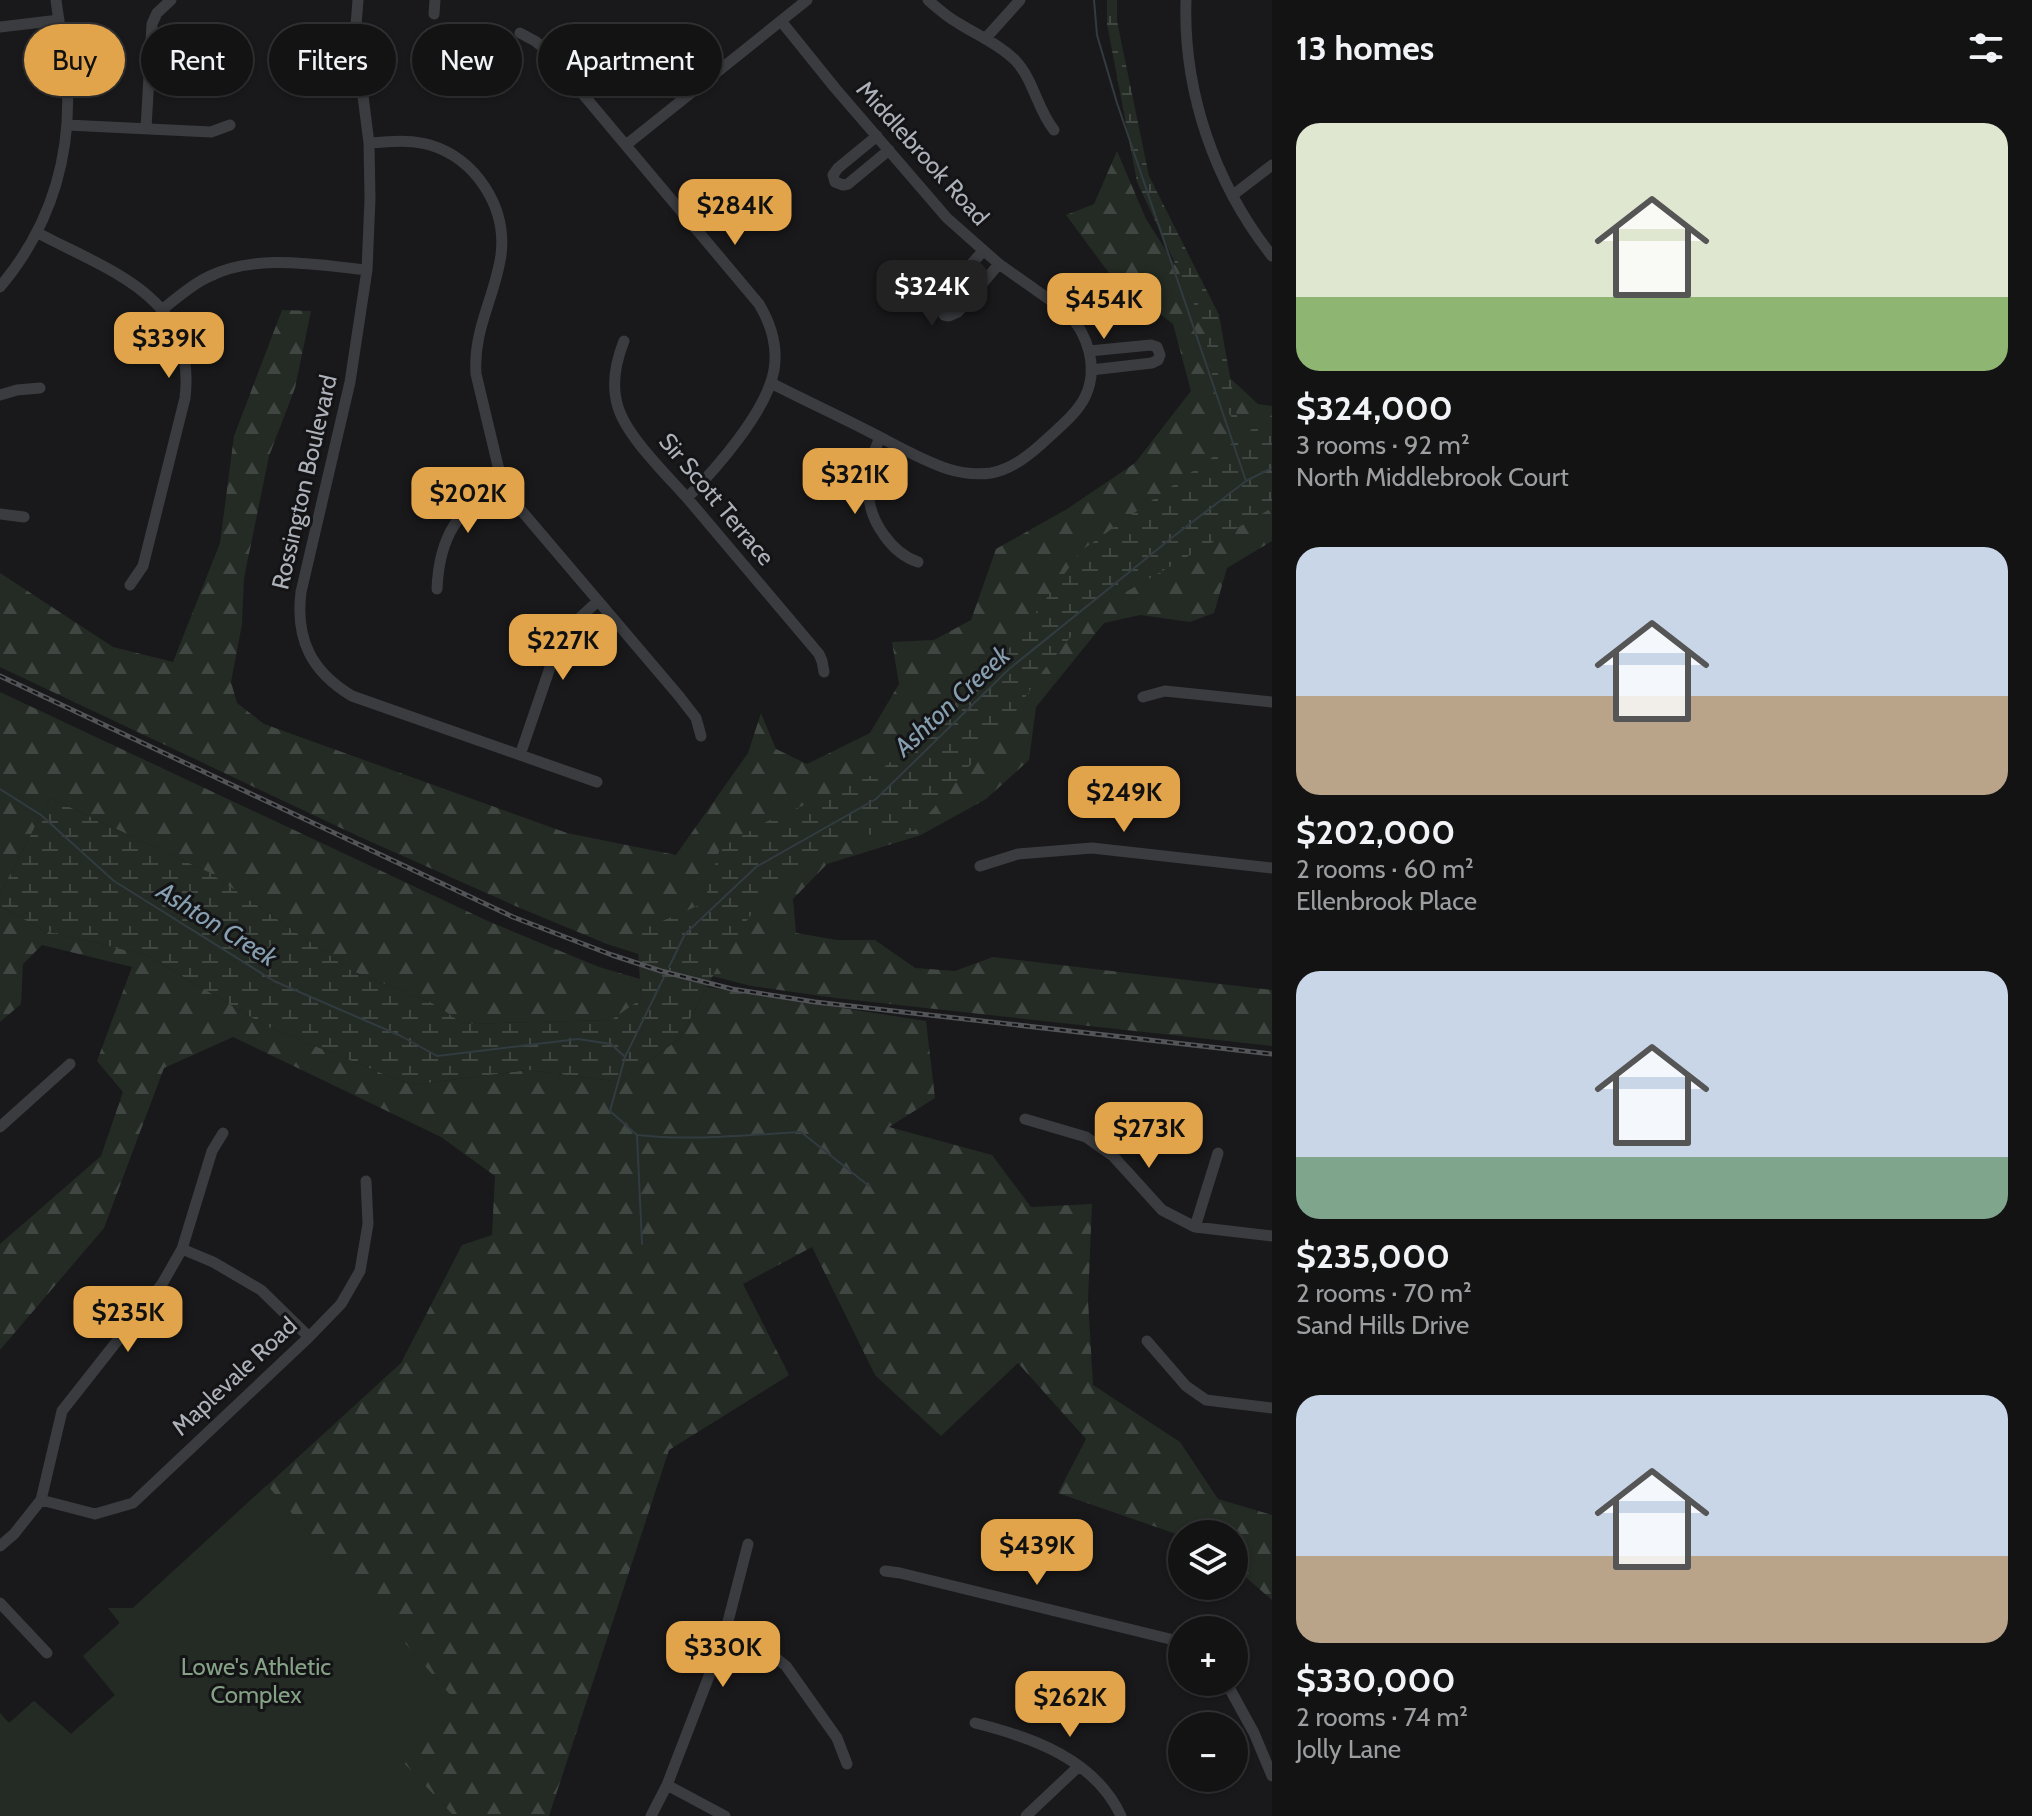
<!DOCTYPE html>
<html lang="en">
<head>
<meta charset="utf-8">
<style>
  body { margin:0; font-family:Cabin,sans-serif; background:#1c1c1d; color:#f1f3f6; height:100vh; display:flex; flex-direction:column; font-size:30px; white-space:nowrap }
  * { box-sizing:border-box; margin:0 }
  p { font-size:26px; color:#9d9ea0 }
  .icon { flex:none; width:44px; height:44px; fill:none; stroke:currentColor; stroke-width:2; stroke-linecap:round; stroke-linejoin:round }
  .map { position:relative; flex:1; overflow:hidden }
  .drawer { display:flex; flex-direction:column; background:#131314; width:760px }
  .drawer>* { flex:none }
  .guide { position:absolute; left:24px; top:24px; width:760px; height:72px; display:flex; gap:16px }
  .fabs { position:absolute; left:1168px; top:1520px; display:grid; gap:16px }
  .fabs a { display:grid; place-items:center; width:80px; height:80px; border-radius:50%; background:#131314; box-shadow:0 2px 6px #0004,0 0 0 2px #323234; font-size:40px }
  .price { position:absolute; translate:-50% -68px; padding:0 18px; border-radius:16px; background:#e2a44a; color:#111; font-size:26px; line-height:52px; filter:drop-shadow(0 2px 4px #0008) }
  .price::after { content:''; position:absolute; left:50%; top:48px; width:24px; height:18px; margin-left:-12px; background:inherit; clip-path:polygon(0 0,100% 0,50% 100%) }
  .price.on { background:#222; color:#fff }
  ul { padding:0; list-style:none }
  li { display:grid; align-content:center; gap:16px; height:424px; padding:0 24px }
  li span { display:grid; place-items:center; height:248px; border-radius:24px; color:#555 }
  li>.icon { margin-inline-start:auto }
  span .icon { width:144px; height:144px; fill:#fffc; stroke-width:1 }
  li b { font-size:34px }
  h2 { display:flex; justify-content:space-between; align-items:center; height:96px; padding:0 24px; font-size:34px }
  .pill { padding:0 28px; border-radius:36px; background:#131314; box-shadow:0 2px 6px #0004,0 0 0 2px #323234; font-size:28px; line-height:72px }
  .pill.on { background:#e2a44a; color:#111 }
  main { display:flex; flex:1; min-height:0 }
  .map>svg:first-child { display:block }
  .forest { fill:url(#forest-firs) }
  .wetland { fill:url(#wetland-marsh) }
  .green { fill:#232b24 }
  .lines { fill:none; stroke-linecap:round; stroke-linejoin:round }
  .stream { stroke:#323b40; stroke-width:2 }
  .minor { stroke:#3a3c40; stroke-width:11 }
  .rail-casing { stroke:#525458; stroke-width:5 }
  .rail { stroke:#141416; stroke-width:2; stroke-dasharray:6; stroke-linecap:butt }
  .labels { text-anchor:middle; dominant-baseline:central; stroke-width:6; stroke-linejoin:round; paint-order:stroke }
  .street-label { font-size:24px; fill:#adb1b9; stroke:#141416 }
  .park-label { font-size:24px; fill:#86a286; stroke:#141416 }
  .water-label { font-size:26px; font-style:italic; fill:#87a0b1; stroke:#141416 }
</style>
</head>
<body>
<main>
<div class="map">
<svg width="1272" height="1816" viewBox="0 0 1272 1816">
  <defs>
    <pattern id="forest-firs" width="22" height="20" patternUnits="userSpaceOnUse" patternTransform="scale(2)"><rect width="22" height="20" fill="#232b24"/><path d="M5 1l3.5 6h-7zM16 11l3.5 6h-7z" fill="#404742"/></pattern>
    <pattern id="wetland-marsh" width="20" height="14" patternUnits="userSpaceOnUse" patternTransform="scale(2)"><rect width="20" height="14" fill="#232b24"/><path d="M1 5h8M5 5V1M11 12h8M15 12V8" fill="none" stroke="#404742"/></pattern>
  </defs>
  <rect width="100%" height="100%" fill="#19191b"/>
  <!-- forest -->
  <path class="forest" d="M1117,151L1146,219L1211,321L1218,367L1258,404L1272,406V541L1227,568L1214,613L1190,622L1140,615L1104,623L1036,707L1029,760L986,799L921,835L827,864L793,899L796,933L837,940H875L915,968L955,971L993,957L1272,990V1046L835,998L751,986L685,969L607,944L520,908L360,837L0,667V573L113,647L173,662L220,543L234,436L282,310L311,311L295,388L269,456L244,578L242,624L231,682L237,703L264,724L567,833L676,855L748,753L761,713L776,749L807,764L870,733L899,684L892,642L934,640L971,620L996,549L1067,509L1135,463L1191,391L1173,324L1112,277L1066,215L1094,204Z
    M0,692L490,922L599,967L640,979L641,999L612,1020L464,1024L432,1003L352,971L210,873L50,798L0,894Z
    M0,906L45,931L147,955L266,1026L411,1085L528,1070L621,1082L680,1038L707,987L926,1021L935,1098L889,1127L992,1155L1031,1207L1092,1204L1088,1300L1093,1385L1180,1442L1218,1499L1272,1515V1600L1234,1567V1534H1182V1536L1058,1493L1086,1439L1018,1363L941,1436L875,1375L812,1247L743,1284L789,1375L669,1450L549,1816H0V1713L9,1723L34,1701L71,1734L115,1695L83,1656L120,1623L108,1608H133L401,1363L462,1245L492,1235L495,1176L441,1137L233,1037L164,1068L104,1228L0,1350V1244L101,1156L123,1092L97,1061L132,967L42,945L23,964L21,1004L0,1022Z"/>
  <!-- wetland -->
  <path class="wetland" d="M1107,0H1117V21L1149,176L1219,315L1239,427L1216,396L1203,323L1137,182L1107,24Z
    M1272,415V508L1091,612L1043,671L1013,715L914,831L840,837L772,884L726,951L680,1038L621,1082L528,1070L411,1085L266,1026L147,955L45,931L0,906V894L50,798L210,873L352,971L432,1003L464,1024L611,1020L641,999L637,932L704,903L720,848L768,821L877,773L978,691L1082,550Z"/>
  <!-- green -->
  <path class="green" d="M267,1485L459,1705L402,1761L454,1816H0V1713L9,1723L34,1701L71,1734L115,1695L83,1656L120,1623L108,1608H133Z"/>
  <g class="lines">
    <!-- stream -->
    <path class="stream" d="M1094,0L1097,35L1117,103L1246,481
      M0,789L41,815L114,881L274,981L401,1036L437,1056L578,1039L611,1044L625,1057
      M669,967L685,934L756,867L876,799L1009,669L1174,536L1246,481L1272,468
      M637,1135C691,1141 747,1135 801,1132L869,1186
      M642,1244L637,1135L610,1111L625,1057L664,977"/>
    <!-- minor -->
    <path class="minor" d="M358,0L356,25L357,49L369,143L370,199L367,270L350,382L301,592C295,640 312,672 352,696L597,782
      M928,0C937,8 947,17 958,23C977,35 999,44 1015,60C1034,80 1037,109 1054,130
      M1186,0C1183,92 1215,184 1272,256
      M434,14L435,0
      M0,27L59,20
      M520,33L535,41L545,49L759,304C771,324 778,346 774,370C767,411 716,469 687,498
      M985,39L1020,0
      M67,125L211,132L230,125
      M146,128L152,24L157,13L171,0
      M877,136L838,168L833,175L835,182L843,185L848,184L889,150
      M369,143C390,142 410,139 430,145C476,159 507,207 501,255C495,297 473,329 476,374L498,466L504,483L520,509L679,696L696,718L701,736
      M626,145L807,0
      M1233,195L1272,165
      M38,233C111,272 197,296 185,398L143,566L130,585
      M983,251L966,270L941,305V309L944,315L949,316L958,312L999,264
      M0,287C53,224 74,149 66,68C63,45 59,23 56,0
      M163,309C177,298 191,285 208,277C254,253 317,265 367,270
      M624,341C616,361 611,385 618,407C627,437 667,475 688,499C732,551 775,602 819,654L822,661L824,672
      M1089,351L1151,345L1157,347L1160,355L1158,360L1152,363L1091,370
      M771,383C804,400 837,415 870,432C896,445 921,460 948,469C961,473 977,475 991,473C1013,469 1032,453 1048,438C1061,426 1077,413 1085,397C1099,368 1088,334 1067,312L999,264L947,218L835,88L781,21
      M0,395L17,390L40,388
      M880,437C866,470 861,504 884,535C893,548 903,557 918,562
      M0,514L24,517
      M437,589C439,537 458,507 504,483
      M1143,697L1165,691L1272,702
      M520,755L555,653L573,624L598,601
      M980,866L1018,854L1092,848L1272,868
      M1025,1119L1086,1137L1113,1156L1162,1210L1195,1227L1272,1236
      M0,1127L70,1064
      M1195,1227L1218,1153
      M182,1249L213,1262L261,1290L309,1337
      M1147,1341L1186,1386L1206,1400L1272,1408
      M41,1500L95,1514L133,1503L309,1337L341,1304L360,1271L368,1224L366,1181
      M0,1546L14,1534L41,1500L62,1411L162,1284L182,1249L212,1151L223,1133
      M885,1571L900,1573L1182,1642
      M0,1603L47,1653
      M724,1637L768,1652L786,1666L837,1738L847,1764
      M1226,1682L1254,1733L1272,1776
      M975,1723C1031,1737 1095,1759 1121,1816
      M667,1785L725,1816
      M651,1816L667,1785L724,1637L748,1544
      M1026,1816L1079,1766"/>
    <!-- rail casing -->
    <g class="rail-casing">
      <path id="rail" d="M0,676L513,917L612,955L661,971L732,989L815,1002L1272,1054"/>
    </g>
    <!-- rail -->
    <use href="#rail" class="rail"/>
  </g>
  <g class="labels">
    <!-- street labels -->
    <g class="street-label">
      <text transform="translate(923 153) rotate(48)">Middlebrook Road</text>
      <text transform="translate(304 482) rotate(-77)">Rossington Boulevard</text>
      <text transform="translate(717 499) rotate(50)">Sir Scott Terrace</text>
      <text transform="translate(234 1376) rotate(-43)">Maplevale Road</text>
    </g>
    <!-- park labels -->
    <g class="park-label">
      <text x="256" y="1666">Lowe's Athletic<tspan x="256" dy="28">Complex</tspan></text>
    </g>
    <!-- water labels -->
    <g class="water-label">
      <text transform="translate(952 701) rotate(-43)">Ashton Creeek</text>
      <text transform="translate(217 924) rotate(32)">Ashton Creek</text>
    </g>
  </g>
</svg>
<div class="fabs">
<a><svg class="icon" aria-label="layers" viewBox="0 0 24 24"><path d="M12 4l9 5-9 5-9-5zM3 14l9 5 9-5"/></svg></a>
<a>+</a>
<a>−</a>
</div>
<b class="price" style="left:735px;top:247px">$284K</b>
<b class="price on" style="left:932px;top:328px">$324K</b>
<b class="price" style="left:1104px;top:341px">$454K</b>
<b class="price" style="left:169px;top:380px">$339K</b>
<b class="price" style="left:855px;top:516px">$321K</b>
<b class="price" style="left:468px;top:535px">$202K</b>
<b class="price" style="left:563px;top:682px">$227K</b>
<b class="price" style="left:1124px;top:834px">$249K</b>
<b class="price" style="left:1149px;top:1170px">$273K</b>
<b class="price" style="left:128px;top:1354px">$235K</b>
<b class="price" style="left:1037px;top:1587px">$439K</b>
<b class="price" style="left:723px;top:1689px">$330K</b>
<b class="price" style="left:1070px;top:1739px">$262K</b>
<div class="guide">
<a class="pill on">Buy</a>
<a class="pill">Rent</a>
<a class="pill">Filters</a>
<a class="pill">New</a>
<a class="pill">Apartment</a>
</div>
</div>
<section class="drawer">
<h2>13 homes<svg class="icon" aria-label="filters" viewBox="0 0 24 24"><path d="M4 7h16M4 17h16"/><circle cx="9" cy="7" r="2"/><circle cx="15" cy="17" r="2"/></svg></h2>
<ul>
<li><span style="background:linear-gradient(#dfe7d0 70%,#8fb573 0)"><svg class="icon" aria-label="home" viewBox="0 0 24 24"><path d="M3 11l9-7 9 7M6 9v11h12V9"/></svg></span><div><b>$324,000</b><p>3 rooms · 92 m²</p><p>North Middlebrook Court</p></div></li>
<li><span style="background:linear-gradient(#c9d6e8 60%,#b9a48a 0)"><svg class="icon" aria-label="home" viewBox="0 0 24 24"><path d="M3 11l9-7 9 7M6 9v11h12V9"/></svg></span><div><b>$202,000</b><p>2 rooms · 60 m²</p><p>Ellenbrook Place</p></div></li>
<li><span style="background:linear-gradient(#c9d6e8 75%,#7fa58c 0)"><svg class="icon" aria-label="home" viewBox="0 0 24 24"><path d="M3 11l9-7 9 7M6 9v11h12V9"/></svg></span><div><b>$235,000</b><p>2 rooms · 70 m²</p><p>Sand Hills Drive</p></div></li>
<li><span style="background:linear-gradient(#c9d6e8 65%,#b9a48a 0)"><svg class="icon" aria-label="home" viewBox="0 0 24 24"><path d="M3 11l9-7 9 7M6 9v11h12V9"/></svg></span><div><b>$330,000</b><p>2 rooms · 74 m²</p><p>Jolly Lane</p></div></li>
</ul>
</section>
</main>
</body>
</html>
